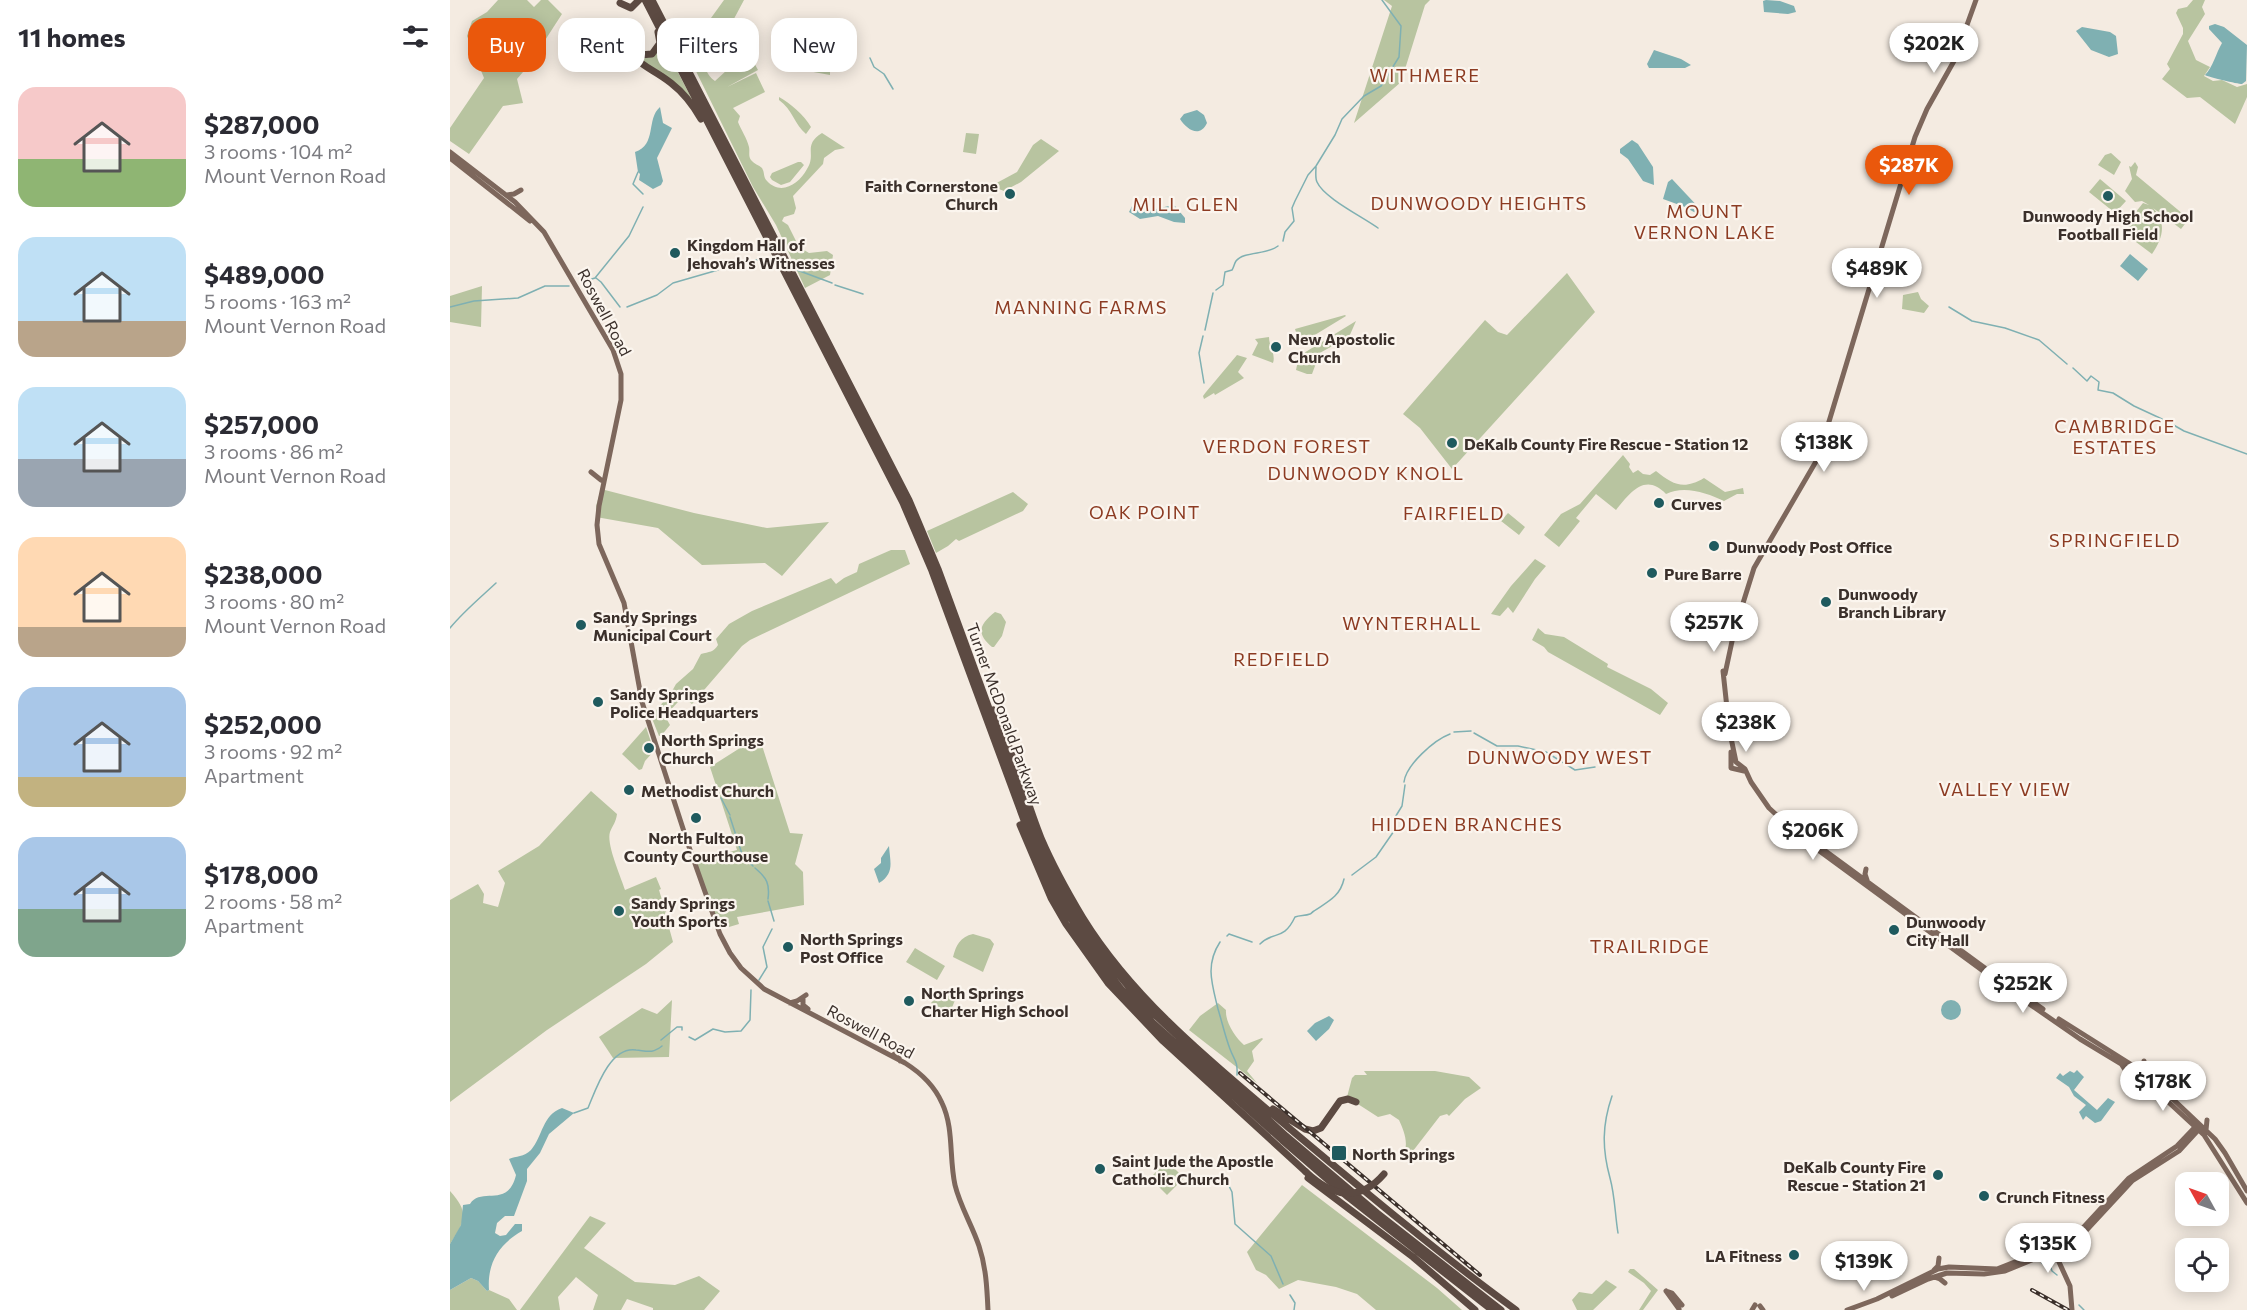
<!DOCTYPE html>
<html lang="en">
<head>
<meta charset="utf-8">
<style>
  body { margin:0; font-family:Commissioner,sans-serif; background:#f2f2f3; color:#2b2b33; height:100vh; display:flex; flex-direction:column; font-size:22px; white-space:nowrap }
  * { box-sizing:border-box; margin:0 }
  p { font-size:20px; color:#7c7c81 }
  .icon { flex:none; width:33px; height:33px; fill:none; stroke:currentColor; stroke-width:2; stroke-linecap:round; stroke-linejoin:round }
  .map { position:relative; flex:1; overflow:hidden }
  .panel { display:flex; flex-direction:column; background:#fff; width:450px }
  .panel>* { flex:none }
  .hud { position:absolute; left:18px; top:18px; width:570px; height:54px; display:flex; gap:12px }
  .needle { width:39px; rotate:310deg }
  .controls { position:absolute; left:1725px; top:1172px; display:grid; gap:12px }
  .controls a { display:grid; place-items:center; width:54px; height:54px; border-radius:12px; background:#fff; box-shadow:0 3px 15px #0003; font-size:30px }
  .price { position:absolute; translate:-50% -51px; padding:0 14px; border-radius:21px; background:#fff; color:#222; font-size:20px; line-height:39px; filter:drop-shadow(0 2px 3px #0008) }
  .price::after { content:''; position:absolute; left:50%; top:36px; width:18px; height:14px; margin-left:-9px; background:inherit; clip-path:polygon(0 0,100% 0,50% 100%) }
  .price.selected { background:#ea580c; color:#fff }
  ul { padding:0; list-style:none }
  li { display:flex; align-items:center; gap:18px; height:150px; padding:0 18px }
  li span { display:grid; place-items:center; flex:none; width:168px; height:120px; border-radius:18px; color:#555 }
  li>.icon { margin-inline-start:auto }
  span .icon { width:72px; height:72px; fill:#fffc; stroke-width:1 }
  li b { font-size:26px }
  h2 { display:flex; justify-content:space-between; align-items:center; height:72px; padding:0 18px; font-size:26px }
  .pill { padding:0 21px; border-radius:18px; background:#fff; box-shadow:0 3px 15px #0003; font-size:21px; line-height:54px }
  .pill.selected { background:#ea580c; color:#fff }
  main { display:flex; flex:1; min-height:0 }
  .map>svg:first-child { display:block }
  .green { fill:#b8c4a0 }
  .water { fill:#7fb0b2 }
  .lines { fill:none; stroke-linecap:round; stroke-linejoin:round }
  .stream { stroke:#7fb0b2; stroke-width:1.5 }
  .major { stroke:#7d675c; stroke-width:5 }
  .highway { stroke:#5c4a42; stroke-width:7 }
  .rail-casing { stroke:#3b302b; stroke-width:4 }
  .rail { stroke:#fbf5ee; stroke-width:1.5; stroke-dasharray:4.5; stroke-linecap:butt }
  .highway-bridge { stroke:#5c4a42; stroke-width:7 }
  .poi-dot { fill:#1f5a5e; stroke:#fbf5ee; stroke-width:2 }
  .labels { text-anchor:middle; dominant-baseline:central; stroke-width:4.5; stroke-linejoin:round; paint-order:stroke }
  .poi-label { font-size:16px; font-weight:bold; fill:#3b302b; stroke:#fbf5ee; text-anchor:start }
  .street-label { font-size:16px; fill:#3b302b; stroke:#fbf5ee }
  .neighbourhood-label { font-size:18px; letter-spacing:1.5px; fill:#8c3b22; stroke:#fbf5ee }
</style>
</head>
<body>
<main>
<section class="panel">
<h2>11 homes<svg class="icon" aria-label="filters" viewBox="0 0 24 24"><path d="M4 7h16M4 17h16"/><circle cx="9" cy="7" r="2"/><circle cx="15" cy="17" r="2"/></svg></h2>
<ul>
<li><span style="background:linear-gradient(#f6c9c9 60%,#8fb573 0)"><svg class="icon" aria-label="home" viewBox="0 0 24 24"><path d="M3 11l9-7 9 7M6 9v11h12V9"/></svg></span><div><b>$287,000</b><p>3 rooms · 104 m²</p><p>Mount Vernon Road</p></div></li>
<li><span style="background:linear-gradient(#bfe0f5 70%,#b9a48a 0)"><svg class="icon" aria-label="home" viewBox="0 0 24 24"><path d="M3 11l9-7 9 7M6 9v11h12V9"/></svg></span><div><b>$489,000</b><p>5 rooms · 163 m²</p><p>Mount Vernon Road</p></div></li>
<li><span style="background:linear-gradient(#bfe0f5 60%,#9aa5b1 0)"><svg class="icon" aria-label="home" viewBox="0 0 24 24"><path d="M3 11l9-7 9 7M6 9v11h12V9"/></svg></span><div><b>$257,000</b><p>3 rooms · 86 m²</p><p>Mount Vernon Road</p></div></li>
<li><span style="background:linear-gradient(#ffd9b3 75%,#b9a48a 0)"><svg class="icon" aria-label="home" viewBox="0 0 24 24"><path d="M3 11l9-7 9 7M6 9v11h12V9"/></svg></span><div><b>$238,000</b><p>3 rooms · 80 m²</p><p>Mount Vernon Road</p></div></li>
<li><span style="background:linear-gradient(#a9c7e8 75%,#c2b280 0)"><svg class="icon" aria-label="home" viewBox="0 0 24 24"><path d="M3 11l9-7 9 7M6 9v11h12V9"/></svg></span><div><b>$252,000</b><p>3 rooms · 92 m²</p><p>Apartment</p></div></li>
<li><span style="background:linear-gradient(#a9c7e8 60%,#7fa58c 0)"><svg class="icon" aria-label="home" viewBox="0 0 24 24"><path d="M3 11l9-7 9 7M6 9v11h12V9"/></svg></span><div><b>$178,000</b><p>2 rooms · 58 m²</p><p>Apartment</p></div></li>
</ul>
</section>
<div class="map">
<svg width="1797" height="1310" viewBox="0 0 1797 1310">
  <rect width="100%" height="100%" fill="#f4ebe1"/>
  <!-- green -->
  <path class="green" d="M48,0H77L84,7L91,0H98L112,14L79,65L67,79L73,103L53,106L19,154L0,141V128L34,78L17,36L22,21L37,12Z
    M274,0H294L278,30L261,18Z
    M934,0H980L975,5L951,82L904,123L942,6Z
    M1743,0H1755L1752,7L1755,14L1738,41L1746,60L1760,67L1754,76L1763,81L1772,80L1787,87L1797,84V97L1785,124L1750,97L1737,98L1712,79L1720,69L1717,64L1733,34V28L1726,13L1728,9L1737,7Z
    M212,42L245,105L196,65L189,57C202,60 209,54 212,42Z
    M291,51L302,59L308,70L277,87L306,73L315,92L283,108L290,116L288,122C291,130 297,138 299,147C300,152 298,156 301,160C304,164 309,165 312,168C315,173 313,177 317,181C331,196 349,184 357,169C367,153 352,146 372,133L395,148L385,150L374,158L373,164L343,196L346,208L344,214L334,217L332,221L338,225L349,247L359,253L377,251L383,255L380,275L355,288L326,225L303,187L239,57L242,53C255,59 254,74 265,81L289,59L288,52Z
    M363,51L380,55V75L358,71Z
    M329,97C340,103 354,115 361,127L356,134C345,125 342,109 329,100Z
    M516,133L529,134L526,154L513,152Z
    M591,139L609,151L571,182L554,191L541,186L567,172L583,145Z
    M1661,153L1671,162L1664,175L1648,165L1655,155Z
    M348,162H351L354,165L340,182L331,185L322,180L320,177L322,173Z
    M1685,162L1688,167L1686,175L1739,219L1731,229L1703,208C1717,222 1713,238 1702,254L1674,233L1673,228L1693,203L1699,205L1692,201L1685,202L1675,191L1682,179L1679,166L1681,167Z
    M1650,179L1676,201L1665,213L1639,192Z
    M1117,273L1145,312L1002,469L970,428L953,414L1035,320L1048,332L1057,335Z
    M32,286L31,327L0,322V296Z
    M1468,292L1471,299L1479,306L1474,313L1452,309L1453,295Z
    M895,315L896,316L850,344L845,329Z
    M906,321L899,337L866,355L868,358L862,374H857L846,370L849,356Z
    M819,337C819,347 826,354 823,363L802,355L808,343L805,339Z
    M787,355L797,358L788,372L794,378L765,395L764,393L754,399L753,396L756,392Z
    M1173,455L1180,464L1179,467L1183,473L1188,470L1193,474L1200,475L1206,471C1223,485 1234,490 1254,478L1275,492L1293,488L1294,494H1287L1274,501C1257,493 1234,485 1216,494C1195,472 1180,493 1166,510L1146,494L1126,518L1130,521L1109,547L1094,535L1111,514L1130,504Z
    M151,489L244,513L317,528L379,522L332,576L315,563L252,565L208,528L146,517V506Z
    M563,492L578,504L573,511L509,541L506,539L498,546L486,553L477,531Z
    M1058,513L1075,527L1069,535L1051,521Z
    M441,550H455L460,564L300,640L292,646L242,704L238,701L246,692L240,689L215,716L220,725L211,736H209L201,716L221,693L226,684L243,669L251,654C259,652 264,652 268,645L266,639L279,624L302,611L381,578L386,584L394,578L407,572L409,564Z
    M1085,559L1096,566L1085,579L1065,610L1063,613L1058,607L1050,616L1041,614L1061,586Z
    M545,612L551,614L556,622L552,636L544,647H542C526,633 529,625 545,612Z
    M1088,628L1095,634L1114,637L1158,664L1157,667L1201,689L1218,703L1210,715L1098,652L1094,647L1082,640Z
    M196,727L204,751L195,761L192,769L189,770L172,754Z
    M309,736L340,833L353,834L345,864L353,872L354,905L287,917L289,924L279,927L277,919L263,921L245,861L287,850L260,767Z
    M141,791L167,814C166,822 163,825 160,832C156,844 171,877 175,890L206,877L211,889L209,890L212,900L219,907L215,913L223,942L196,964L97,1030L0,1102V900L28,884L34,894L33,903L48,907L55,883L48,871L89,846Z
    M523,934L540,939L544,944L533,972L503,957C506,945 510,937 523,934Z
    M465,948L495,966L487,980L456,962Z
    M499,990L508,993L501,1010L497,1012L481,1003L491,992Z
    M222,1000L219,1057L163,1058L149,1037L192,1008L207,1014Z
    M768,1003L776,1010C775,1022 785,1037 794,1045L812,1038L813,1039L802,1051L804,1061L797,1071L807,1083L739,1030L750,1016Z
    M914,1071H985L1019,1077L1031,1088L1015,1099L999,1116L997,1114L990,1116L956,1160L952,1157C960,1145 954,1131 949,1120L940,1114L928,1117L897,1097L902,1078L905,1075H917Z
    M717,1161L734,1178L717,1195L700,1178Z
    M852,1185L987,1288L1012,1310H926L907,1294L886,1287L848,1280L829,1289L816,1275L806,1270L797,1252Z
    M0,1191C20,1213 15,1221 0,1244Z
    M140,1216L156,1223L134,1248L185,1282L225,1285L249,1276L270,1291L254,1310H203V1308L177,1299L171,1310H143L148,1295L126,1277L108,1297L110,1310H70Z
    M1180,1269H1184L1208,1290L1193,1310H1189L1201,1291L1194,1283L1178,1272Z
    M21,1278L28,1281L37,1291L39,1290L59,1299L67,1310H0V1290Z
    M1156,1280L1167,1287L1165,1289L1143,1310H1127L1122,1300L1129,1292L1142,1294Z"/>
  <!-- water -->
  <path class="water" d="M1316,0L1330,1L1344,6L1346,12L1338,14L1314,12L1313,1Z
    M1765,24L1774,27L1797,45L1796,81L1792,84C1788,84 1758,77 1755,75C1763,67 1766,53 1772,43L1759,29V26Z
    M1632,27L1660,32L1666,36L1668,54L1659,57L1641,50L1626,31Z
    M1204,50L1231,59L1241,65L1235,68H1199L1197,64Z
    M210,107L213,123L222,128L207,158L213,181L211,185L203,189L189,180L190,174L188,172L185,152C207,145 196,119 210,107Z
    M747,110L754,115L757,123C750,138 737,130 730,119L734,114Z
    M1182,140L1188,144L1203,167L1204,185L1193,181L1178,159L1170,153V149Z
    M1222,179L1252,211L1251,216L1235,207L1213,199L1218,182Z
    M723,205L725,206L735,218V223L724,222L708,216L690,219L679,212L682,206L693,212Z
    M1680,254L1698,269L1688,281L1670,266Z
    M439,846C440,862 445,873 429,883L424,869L431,863V858Z
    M1491 1010a10 10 0 1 1 20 0a10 10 0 1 1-20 0Z
    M879,1016L884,1020L879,1029L866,1041L857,1031L865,1023Z
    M1627,1070L1634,1077L1624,1090L1647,1110L1658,1098L1665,1102L1651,1121L1645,1123L1636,1116L1633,1120L1629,1112L1636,1105L1624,1096L1619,1087L1606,1078L1610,1073L1613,1076L1620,1071L1624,1073Z
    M112,1108L124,1113L99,1134L90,1153L77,1169V1181L64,1216H55L47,1223L45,1233L50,1236L56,1235L65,1224H72V1231C49,1244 37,1263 39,1290L37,1291L28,1281L21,1278L0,1290V1244L11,1225L13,1205L20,1204C31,1186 58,1209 66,1175L59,1159C66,1156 74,1157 81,1150C93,1136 92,1115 112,1108Z"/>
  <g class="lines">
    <!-- stream -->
    <path class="stream" d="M420,58L424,67L434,74L443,89
      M866,167C866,171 865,178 867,182C874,198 913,217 928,228
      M188,172L183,184L193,194
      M833,241L835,232L844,221L842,208L845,201L858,175L866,166L885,135L892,119L914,96L931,86L949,57L951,26L932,0
      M274,267L297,260H318
      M347,270L382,283
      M146,278L151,282L170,307
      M132,282L145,278L179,236L193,207
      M385,285L413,294
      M766,290L773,285L775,272L782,270C784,267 784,264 786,261C794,251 817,255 828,246
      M0,307L24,301L68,298L95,286H119
      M177,307L207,295L223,283L268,270
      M1499,307L1522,321L1555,328L1589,340L1617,364
      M755,330L763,293
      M753,336L749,353L754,383
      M1623,368L1637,381L1641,376L1649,382L1648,390L1663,393L1684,406L1712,419
      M1720,423L1734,431L1797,454
      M0,628C14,611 30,598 46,583
      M1004,732L1021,731
      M1024,733L1047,746H1068L1096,752L1125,770L1145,767
      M954,782C956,765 984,740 1000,734
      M271,798L280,815
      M280,817L293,857L303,866
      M944,819L952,806L955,785
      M305,868C317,878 320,884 318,899
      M902,875L926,857L944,831
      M318,901L324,921
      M777,936L779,934L802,942
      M770,942C755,965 762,984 768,1009C772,1022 775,1036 780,1049C784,1060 788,1061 787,1075
      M810,944C824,930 833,942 845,917C850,915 855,916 860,914C861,914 862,912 864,911C877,902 890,897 894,879
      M309,980L317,967L313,947L322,929
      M239,1037L245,1040L263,1029L275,1032L291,1031L300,1020L301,990
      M211,1040L227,1027H232V1030
      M1162,1096C1152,1125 1152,1149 1160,1178C1165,1196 1165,1215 1168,1233
      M124,1113L138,1108C146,1089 160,1046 186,1050C197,1051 202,1054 212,1046
      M777,1182L782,1192L785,1224L821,1256L833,1284
      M1592,1263L1601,1268L1602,1271L1607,1275
      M840,1295L845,1303L844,1310
      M1629,1305L1634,1310"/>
    <!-- major -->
    <path class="major" d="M0,152L65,202L94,232L163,350L171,374V400L149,506L147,525L149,544L174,603L192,702L238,844L270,934L280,953L291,968L314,989L455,1063C471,1073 484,1085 492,1103C504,1128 499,1158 505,1185C510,1206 522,1225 529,1246C536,1267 537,1288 538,1310
      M0,158L80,221
      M57,195L64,194L71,190
      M141,472L151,480
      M1273,671L1280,736
      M1275,674L1284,632L1304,568L1368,458L1465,137L1477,109L1504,61L1526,0
      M1280,733L1286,762L1295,769L1301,782L1319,808L1353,839L1555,987L1630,1039L1688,1074L1754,1135L1797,1203
      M1281,752V768L1294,771
      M1351,836H1355L1539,971
      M1416,869L1415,874L1417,880
      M1553,974L1556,983
      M1554,982L1593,1009
      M1542,990L1555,987
      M353,999V1005L358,1009
      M340,1003L347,1001L356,995
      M1609,1019L1682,1065L1708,1085L1765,1139L1775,1153L1797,1191
      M442,1056L447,1052L450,1061
      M1694,1061V1068L1696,1074
      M1672,1065L1676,1071L1675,1078
      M1680,1079L1692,1078
      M1756,1130L1757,1120
      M1644,1202H1656
      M1603,1249L1620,1286L1622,1310
      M1484,1270L1488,1266L1489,1258
      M1484,1277L1490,1279L1495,1283
      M1216,1291L1229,1309
      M1216,1291L1222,1293L1232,1305
      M1442,1296L1478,1279L1497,1273L1534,1274L1555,1271L1620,1244L1632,1235L1682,1181L1729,1151L1751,1127
      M1310,1306L1313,1310
      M1302,1310L1305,1305
      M1397,1310L1427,1299L1488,1269L1499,1267L1547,1269L1618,1241L1631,1230L1679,1178L1727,1146L1748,1124"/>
    <!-- highway -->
    <path class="highway" d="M195,0L453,503L482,571L585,850L606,895L643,953L671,989L702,1022L832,1140L898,1197L1042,1310
      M202,0L459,500L488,569L590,848L612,892L648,949L691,1002L836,1136L927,1213L1051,1310
      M170,3L181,8L189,0
      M174,33C183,67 197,64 221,83C234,93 243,105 251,119
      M182,48L190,55L202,54L210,43L208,32
      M543,710C564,751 574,796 591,838C603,866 618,893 633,918C685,1002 765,1065 839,1128C913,1190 988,1253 1066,1310
      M570,825L601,898L616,924L658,983L713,1041L856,1172
      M823,1109L855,1129L863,1131L871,1128L890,1101L898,1099L906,1102
      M858,1178L963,1257L1025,1310"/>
    <!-- rail casing -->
    <g class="rail-casing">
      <path id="rail" d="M790,1073L1030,1275
        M1582,1290L1618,1310"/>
    </g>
    <!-- rail -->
    <use href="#rail" class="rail"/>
    <!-- highway-bridge -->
    <path class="highway-bridge" d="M856,1172C882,1196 908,1204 934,1174"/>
  </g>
  <!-- markers -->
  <g class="poi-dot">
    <circle cx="560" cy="194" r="6"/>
    <circle cx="1658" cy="196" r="6"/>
    <circle cx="225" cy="253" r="6"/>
    <circle cx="826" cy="347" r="6"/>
    <circle cx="1002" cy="443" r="6"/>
    <circle cx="1209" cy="503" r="6"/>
    <circle cx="1264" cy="546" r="6"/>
    <circle cx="1202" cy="573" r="6"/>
    <circle cx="1376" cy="602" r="6"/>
    <circle cx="131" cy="625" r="6"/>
    <circle cx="148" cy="702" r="6"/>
    <circle cx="199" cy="748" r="6"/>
    <circle cx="179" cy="790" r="6"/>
    <circle cx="246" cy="818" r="6"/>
    <circle cx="169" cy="911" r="6"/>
    <circle cx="1444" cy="930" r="6"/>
    <circle cx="338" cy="947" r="6"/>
    <circle cx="459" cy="1001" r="6"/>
    <rect x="881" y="1145" width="16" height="16" rx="3"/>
    <circle cx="650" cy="1169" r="6"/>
    <circle cx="1488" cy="1175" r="6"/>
    <circle cx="1534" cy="1196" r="6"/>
    <circle cx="1344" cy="1255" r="6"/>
  </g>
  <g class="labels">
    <!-- poi labels -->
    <g class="poi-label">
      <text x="548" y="185" text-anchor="end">Faith Cornerstone<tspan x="548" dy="18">Church</tspan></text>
      <text x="1658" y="215" text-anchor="middle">Dunwoody High School<tspan x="1658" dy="18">Football Field</tspan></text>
      <text x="237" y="244">Kingdom Hall of<tspan x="237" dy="18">Jehovah’s Witnesses</tspan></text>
      <text x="838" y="338">New Apostolic<tspan x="838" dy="18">Church</tspan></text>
      <text x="1014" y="443">DeKalb County Fire Rescue - Station 12</text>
      <text x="1221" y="503">Curves</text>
      <text x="1276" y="546">Dunwoody Post Office</text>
      <text x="1214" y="573">Pure Barre</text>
      <text x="1388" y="593">Dunwoody<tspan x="1388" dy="18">Branch Library</tspan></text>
      <text x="143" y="616">Sandy Springs<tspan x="143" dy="18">Municipal Court</tspan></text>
      <text x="160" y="693">Sandy Springs<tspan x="160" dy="18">Police Headquarters</tspan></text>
      <text x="211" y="739">North Springs<tspan x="211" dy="18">Church</tspan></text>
      <text x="191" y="790">Methodist Church</text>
      <text x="246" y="837" text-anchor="middle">North Fulton<tspan x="246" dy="18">County Courthouse</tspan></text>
      <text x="181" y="902">Sandy Springs<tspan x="181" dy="18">Youth Sports</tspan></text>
      <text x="1456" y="921">Dunwoody<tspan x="1456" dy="18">City Hall</tspan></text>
      <text x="350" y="938">North Springs<tspan x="350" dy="18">Post Office</tspan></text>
      <text x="471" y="992">North Springs<tspan x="471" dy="18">Charter High School</tspan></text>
      <text x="902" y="1153">North Springs</text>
      <text x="662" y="1160">Saint Jude the Apostle<tspan x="662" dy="18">Catholic Church</tspan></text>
      <text x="1476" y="1166" text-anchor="end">DeKalb County Fire<tspan x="1476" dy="18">Rescue - Station 21</tspan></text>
      <text x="1546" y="1196">Crunch Fitness</text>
      <text x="1332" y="1255" text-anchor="end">LA Fitness</text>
    </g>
    <!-- street labels -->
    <g class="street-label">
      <text transform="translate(155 312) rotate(62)">Roswell Road</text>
      <text transform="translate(555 714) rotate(70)">Turner McDonald Parkway</text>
      <text transform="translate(421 1031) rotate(28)">Roswell Road</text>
    </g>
    <!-- neighbourhood labels -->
    <g class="neighbourhood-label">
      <text x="975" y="75">WITHMERE</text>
      <text x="1029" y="203">DUNWOODY HEIGHTS</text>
      <text x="736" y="204">MILL GLEN</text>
      <text x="1255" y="211">MOUNT<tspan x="1255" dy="21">VERNON LAKE</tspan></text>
      <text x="631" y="307">MANNING FARMS</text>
      <text x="1665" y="426">CAMBRIDGE<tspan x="1665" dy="21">ESTATES</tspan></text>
      <text x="837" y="446">VERDON FOREST</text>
      <text x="916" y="473">DUNWOODY KNOLL</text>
      <text x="695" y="512">OAK POINT</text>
      <text x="1004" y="513">FAIRFIELD</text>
      <text x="1665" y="540">SPRINGFIELD</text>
      <text x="962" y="623">WYNTERHALL</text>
      <text x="832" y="659">REDFIELD</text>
      <text x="1110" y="757">DUNWOODY WEST</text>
      <text x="1555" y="789">VALLEY VIEW</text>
      <text x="1017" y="824">HIDDEN BRANCHES</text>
      <text x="1200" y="946">TRAILRIDGE</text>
    </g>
  </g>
</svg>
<div class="controls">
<a><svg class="needle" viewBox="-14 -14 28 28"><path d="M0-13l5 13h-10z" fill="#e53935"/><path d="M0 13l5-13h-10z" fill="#7c7c81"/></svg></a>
<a><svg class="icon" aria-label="locate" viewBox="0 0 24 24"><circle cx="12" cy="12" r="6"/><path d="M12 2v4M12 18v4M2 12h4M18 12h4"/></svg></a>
</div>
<b class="price" style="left:1484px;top:74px">$202K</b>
<b class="price selected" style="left:1459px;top:196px">$287K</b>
<b class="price" style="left:1427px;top:299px">$489K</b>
<b class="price" style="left:1374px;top:473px">$138K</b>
<b class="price" style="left:1264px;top:653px">$257K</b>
<b class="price" style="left:1296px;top:753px">$238K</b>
<b class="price" style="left:1363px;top:861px">$206K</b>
<b class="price" style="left:1573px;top:1014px">$252K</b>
<b class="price" style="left:1713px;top:1112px">$178K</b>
<b class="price" style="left:1598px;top:1274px">$135K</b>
<b class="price" style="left:1414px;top:1292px">$139K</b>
<div class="hud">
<a class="pill selected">Buy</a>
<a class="pill">Rent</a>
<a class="pill">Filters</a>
<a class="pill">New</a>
</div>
</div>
</main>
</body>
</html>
